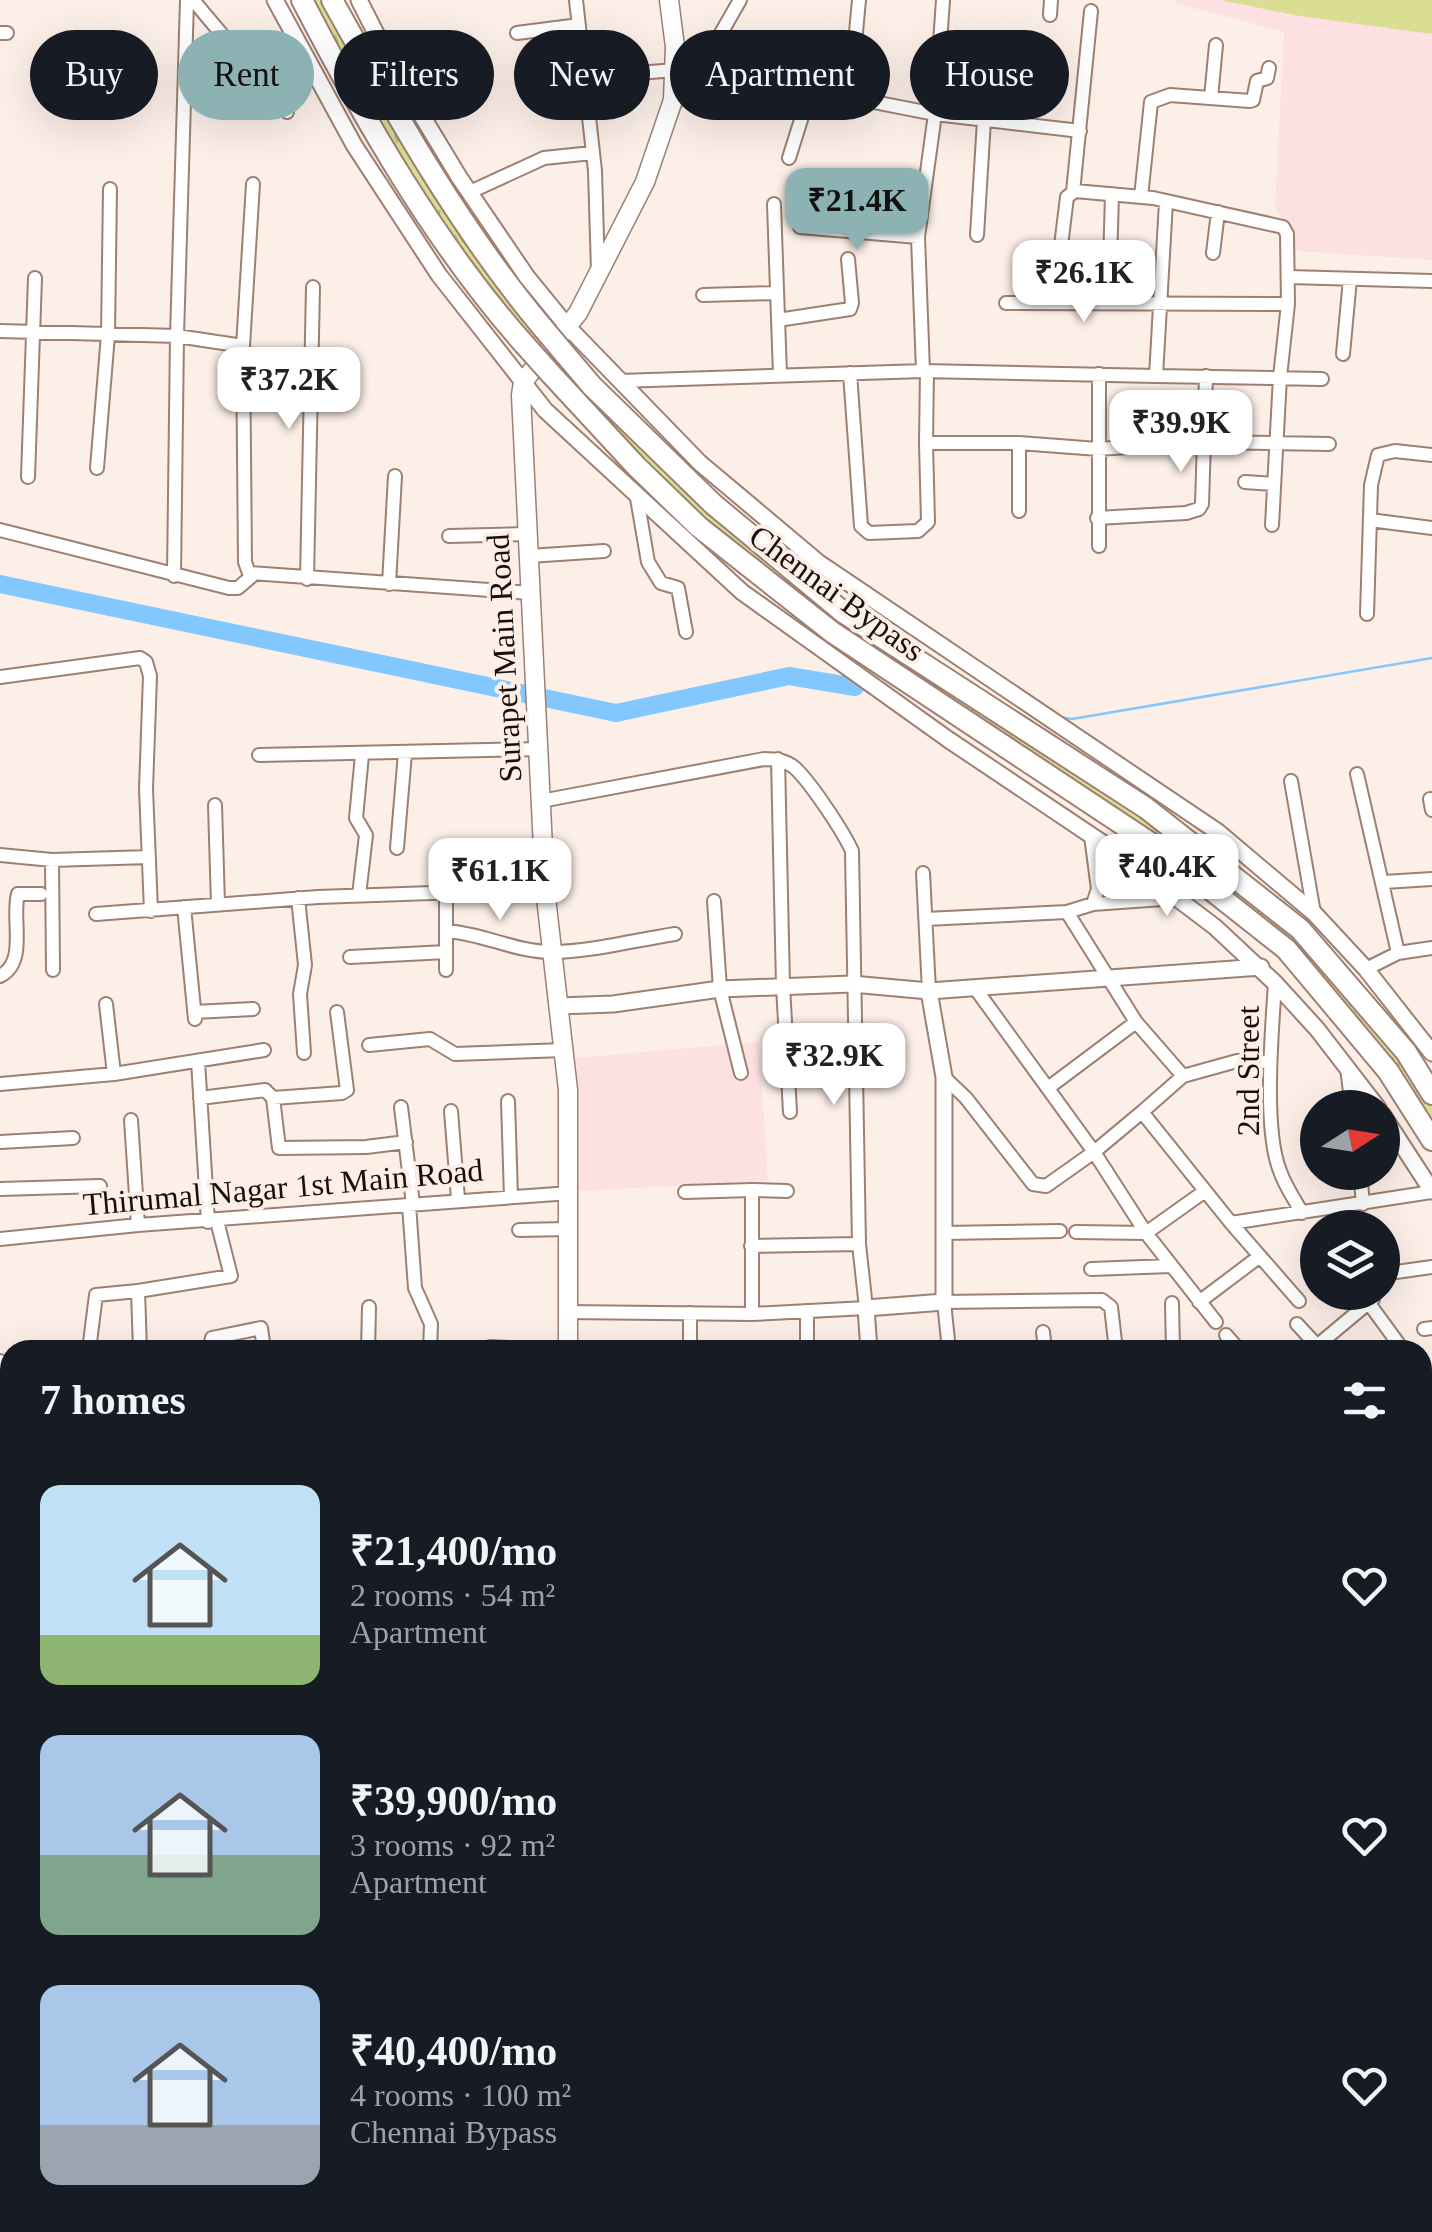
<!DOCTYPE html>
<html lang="en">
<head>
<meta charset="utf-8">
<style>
  body { margin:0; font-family:Georgia,serif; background:#20242c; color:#f1f3f6; height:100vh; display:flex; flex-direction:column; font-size:38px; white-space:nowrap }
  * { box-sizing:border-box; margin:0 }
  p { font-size:32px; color:#9ea1a6 }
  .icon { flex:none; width:55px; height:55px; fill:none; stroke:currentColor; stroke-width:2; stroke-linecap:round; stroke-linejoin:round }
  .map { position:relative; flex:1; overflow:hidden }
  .sheet { position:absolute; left:0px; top:1340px; width:1432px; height:892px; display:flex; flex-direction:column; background:#171b24; border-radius:30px 30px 0 0; box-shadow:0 10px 40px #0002 }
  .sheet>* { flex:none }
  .guide { position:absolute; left:30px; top:30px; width:1372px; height:90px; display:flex; gap:20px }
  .needle { width:65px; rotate:78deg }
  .tools { position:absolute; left:1300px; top:1090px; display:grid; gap:20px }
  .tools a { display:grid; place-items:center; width:100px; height:100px; border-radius:50%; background:#171b24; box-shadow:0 10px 40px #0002; font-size:50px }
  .price { position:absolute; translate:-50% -85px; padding:0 22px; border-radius:20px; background:#fff; color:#222; font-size:32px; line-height:65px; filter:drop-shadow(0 2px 5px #0008) }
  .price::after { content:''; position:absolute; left:50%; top:60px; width:30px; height:22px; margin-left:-15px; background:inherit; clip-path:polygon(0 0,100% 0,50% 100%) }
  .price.selected { background:#8db2b4; color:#111 }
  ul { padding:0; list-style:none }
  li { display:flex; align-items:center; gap:30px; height:250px; padding:0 40px }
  li span { display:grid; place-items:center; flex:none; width:280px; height:200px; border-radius:20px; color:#555 }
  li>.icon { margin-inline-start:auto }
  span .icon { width:120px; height:120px; fill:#fffc; stroke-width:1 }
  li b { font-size:42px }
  h2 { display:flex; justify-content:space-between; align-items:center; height:120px; padding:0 40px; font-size:42px }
  .chip { padding:0 35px; border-radius:45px; background:#171b24; box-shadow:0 10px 40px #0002; font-size:35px; line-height:90px }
  .chip.selected { background:#8db2b4; color:#111 }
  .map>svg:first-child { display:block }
  .education { fill:#fce0e2 }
  .grass { fill:url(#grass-tufts) }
  .park { fill:#d9de93 }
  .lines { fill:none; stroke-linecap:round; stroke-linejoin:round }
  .stream { stroke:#82c8fe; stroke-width:2.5 }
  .river { stroke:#82c8fe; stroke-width:18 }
  .minor-casing { stroke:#9d8071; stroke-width:16 }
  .tertiary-casing { stroke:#9d8071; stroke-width:19 }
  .secondary-casing { stroke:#9d8071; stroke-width:21 }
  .trunk-casing { stroke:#9d8071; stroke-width:24 }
  .minor { stroke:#fff; stroke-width:12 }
  .tertiary { stroke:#fff; stroke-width:15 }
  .secondary { stroke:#fff; stroke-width:18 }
  .trunk { stroke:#fff; stroke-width:20 }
  .trunk-bridge-casing { stroke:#9d8071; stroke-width:24; stroke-linecap:butt }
  .trunk-bridge { stroke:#fff; stroke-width:20 }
  .labels { text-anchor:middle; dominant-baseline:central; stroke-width:8; stroke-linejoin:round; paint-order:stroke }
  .street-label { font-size:32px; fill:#1a0f0a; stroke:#fcefe8 }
</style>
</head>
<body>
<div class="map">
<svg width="1432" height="2232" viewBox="0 0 1432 2232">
  <defs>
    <pattern id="grass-tufts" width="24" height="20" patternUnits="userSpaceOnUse" patternTransform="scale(2.5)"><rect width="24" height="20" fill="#d9de93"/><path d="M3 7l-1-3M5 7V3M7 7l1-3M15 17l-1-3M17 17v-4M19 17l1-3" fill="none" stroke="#babd7d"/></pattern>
  </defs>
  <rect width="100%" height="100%" fill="#fcefe8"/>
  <!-- education -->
  <path class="education" d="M1175,0H1432V260L1298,251L1275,207L1284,32L1175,3Z
    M759,1042L768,1181L578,1191L579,1093L575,1058Z"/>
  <!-- grass -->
  <path class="grass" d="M310,0H328L488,267L724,518L1145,814L1296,930L1400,1057L1432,1107V1133L1292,948L864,647L710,529L558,376L447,232L367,104Z"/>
  <!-- park -->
  <path class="park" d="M1220,0H1432V34L1299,16Z"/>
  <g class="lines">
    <!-- stream -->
    <path class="stream" d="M1059,717L1072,719L1432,658"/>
    <!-- river -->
    <path class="river" d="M0,584L616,713L789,676L855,687"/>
    <!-- minor casing -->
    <g class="minor-casing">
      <path id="minor" d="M193,0L287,112
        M576,0L595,171L598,271
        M740,0L701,68L935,114L1080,131
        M943,0L935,114L918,237L923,371L1156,376
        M1050,15L1051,0
        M0,33H7
        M517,33L579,25
        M585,77L676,70
        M850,96L859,0
        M1211,98L1216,45
        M673,106L701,68
        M997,121L1003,64
        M789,158L810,91
        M253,184L243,346L245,562L249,573L531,593
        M470,192L544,158L592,153
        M1073,192L1091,11
        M1141,197L1151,102L1170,95L1250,101L1253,100L1257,81L1267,78L1269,68
        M1166,202L1156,376L1322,379
        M774,204L780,375
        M800,227L918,237
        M977,235L984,120
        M1213,253L1218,212
        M1110,265L1112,194
        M1289,277L1432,281
        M703,295L776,293
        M1006,303L1288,304
        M1054,303L1067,197L1075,191L1153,198L1283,227L1287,234L1288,304L1280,377L1272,525
        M778,320L850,309L852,303L848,259
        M0,331L177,336L243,346
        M1343,354L1350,279
        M927,371L926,443H1019L1098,449L1202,442L1329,444
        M850,373L861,526L869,533L918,531L928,522L926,443
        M1099,374V546
        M620,381L923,371
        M1019,443V511
        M97,468L108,335L110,189
        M28,477L35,278
        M1245,482L1274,484
        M637,498L648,562L661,583L678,588L686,632
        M1097,518L1186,513L1199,509L1202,504L1206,376
        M1370,520L1432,528
        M0,530L229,588H238L253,575
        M449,536L528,534
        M529,556L604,551
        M174,576L177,336L187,0
        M307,579L313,287
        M389,584L395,476
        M1367,614L1371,485L1378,455L1395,451L1432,455
        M0,677L140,658L146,662L150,676L146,789L151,911
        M259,755L539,749
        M778,759L783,986L790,1112
        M1357,774L1398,953
        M1291,781L1314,913
        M1430,799L1432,810
        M541,801L764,759C775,759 786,760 795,768C811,783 843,831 852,851L859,1244L866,1308L752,1314L566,1312
        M215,805L218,904
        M397,848L405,753
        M0,855L52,860L149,857
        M52,860L53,970
        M923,873L929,991
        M1384,882L1432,879
        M446,893V970
        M359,895L366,835L356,818L362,755
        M298,898L305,965L300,994L304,1053
        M714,901L720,989L741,1073
        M1093,904L1176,898
        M184,907L195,1019
        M1067,912L1136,1022L1183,1076
        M96,914L318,897L545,889
        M926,919L1067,912L1093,904L1098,889L1091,836
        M446,931C482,933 515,952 552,952C590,952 636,940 675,934
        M350,957L446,952
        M1366,969L1398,953L1432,948
        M0,976C28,962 11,919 18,894H41
        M1275,983C1272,1030 1263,1129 1280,1171C1285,1186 1295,1200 1302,1213
        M106,1004L114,1074
        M194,1012L253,1009
        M337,1012L347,1090L342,1093L273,1098L279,1148L366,1147L406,1142
        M369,1045L430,1039L455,1054L564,1050
        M198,1061L208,1222
        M1270,1062L1237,1061L1183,1076L1142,1112L1231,1223L1432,1192
        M1347,1068L1352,1108
        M944,1077L966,1098L1033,1184L1046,1186L1094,1152L975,988
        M0,1084L114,1074L264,1050
        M1048,1088L1136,1022
        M200,1098L265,1090L273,1098
        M508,1101L511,1197
        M401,1107L413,1204
        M451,1111L458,1199
        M1142,1112L1094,1152L1146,1233L1216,1322
        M131,1120L138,1225
        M0,1142L73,1138
        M1360,1172L1363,1204
        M0,1189L100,1186
        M685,1192L752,1190
        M409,1205L415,1288L431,1324L430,1350
        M1231,1223L1299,1301
        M519,1230L568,1229
        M1076,1232L1146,1233L1205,1191
        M944,1233L1060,1231
        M0,1239L138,1225L570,1193
        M751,1246L859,1244
        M1091,1269L1170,1266
        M1382,1274L1432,1267
        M1199,1302L1260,1256
        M1368,1302L1403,1350
        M1172,1303L1173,1350
        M807,1311V1350
        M690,1313V1350
        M752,1314V1190L787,1191
        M1297,1324L1321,1350
        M1424,1329L1432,1328
        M1043,1332L1045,1350
        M1226,1335L1239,1350
        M490,1347L545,1350
        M89,1350L96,1295L138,1291
        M140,1350L138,1291L231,1276L217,1221
        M209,1350L212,1338L261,1328L264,1350
        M368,1350L369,1307
        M949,1350L944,1302L1102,1300L1111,1307L1116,1350
        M1312,1350L1373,1299L1374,1292
        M0,1361L7,1380L0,1454
        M1422,1377L1426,1382
        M0,1490L10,1491
        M1422,1561L1432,1572
        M1422,1630L1432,1628
        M0,1683H10
        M1422,1704L1432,1702
        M0,1712H10
        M0,1779H10
        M0,2003L10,2002
        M0,2101L10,2232
        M77,2222V2232
        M778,2222L779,2232
        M839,2222V2232
        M1008,2222V2232
        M1087,2222V2232
        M1133,2222L1170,2232
        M946,2232L947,2222"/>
    </g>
    <!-- tertiary casing -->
    <g class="tertiary-casing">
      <path id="tertiary" d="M275,0L354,145L439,275L545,410L742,592L949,740L1116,852L1215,927L1275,983L1317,1029L1378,1108
        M359,0L396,73L459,177L527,277L567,326L700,463L819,563L1218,832L1314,913L1366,969L1432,1053
        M559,1006L613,1004L720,989L852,984L929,991L1261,967
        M1382,1114L1432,1191
        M869,1350L866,1308L944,1302V1077L929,991
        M0,1560L10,1563"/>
    </g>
    <!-- secondary casing -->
    <g class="secondary-casing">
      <path id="secondary" d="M568,1350V1090L545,889L521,395L523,382L578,313L645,182L673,100L675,47L669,0
        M1422,1834L1432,1830
        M457,2232L459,2222
        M621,2232L631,2222"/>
    </g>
    <!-- trunk casing -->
    <g class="trunk-casing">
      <path id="trunk" d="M302,0C363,118 436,245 524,344
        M332,0C395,113 459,228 543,328
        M564,353L592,386L713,504L843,612L1146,808L1300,929L1406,1052L1432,1094
        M550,373L636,466L699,527L832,632L1158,848L1286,949L1388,1071L1432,1140"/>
    </g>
    <!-- minor -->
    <use href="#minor" class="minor"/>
    <!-- tertiary -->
    <use href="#tertiary" class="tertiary"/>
    <!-- secondary -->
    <use href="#secondary" class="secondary"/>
    <!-- trunk -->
    <use href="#trunk" class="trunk"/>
    <!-- trunk-bridge casing -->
    <g class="trunk-bridge-casing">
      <path id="trunk-bridge" d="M543,328L564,353
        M524,344L550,373"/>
    </g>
    <!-- trunk-bridge -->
    <use href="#trunk-bridge" class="trunk-bridge"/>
  </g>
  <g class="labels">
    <!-- street labels -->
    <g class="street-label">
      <text transform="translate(837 593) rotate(36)">Chennai Bypass</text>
      <text transform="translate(504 658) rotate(-93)">Surapet Main Road</text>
      <text transform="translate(1248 1071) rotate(-90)">2nd Street</text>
      <text transform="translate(283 1187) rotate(-5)">Thirumal Nagar 1st Main Road</text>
    </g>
  </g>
</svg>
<div class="tools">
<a><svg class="needle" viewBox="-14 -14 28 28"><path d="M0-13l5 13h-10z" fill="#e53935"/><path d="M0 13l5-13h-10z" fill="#9ea1a6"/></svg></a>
<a><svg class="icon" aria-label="layers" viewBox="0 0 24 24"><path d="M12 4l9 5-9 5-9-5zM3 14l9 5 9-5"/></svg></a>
</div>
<b class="price selected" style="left:857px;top:253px">₹21.4K</b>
<b class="price" style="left:1084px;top:325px">₹26.1K</b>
<b class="price" style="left:289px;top:432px">₹37.2K</b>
<b class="price" style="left:1181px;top:475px">₹39.9K</b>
<b class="price" style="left:1167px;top:919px">₹40.4K</b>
<b class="price" style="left:500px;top:923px">₹61.1K</b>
<b class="price" style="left:834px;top:1108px">₹32.9K</b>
<div class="guide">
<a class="chip">Buy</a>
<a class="chip selected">Rent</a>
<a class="chip">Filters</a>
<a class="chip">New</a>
<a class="chip">Apartment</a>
<a class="chip">House</a>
</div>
<section class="sheet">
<h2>7 homes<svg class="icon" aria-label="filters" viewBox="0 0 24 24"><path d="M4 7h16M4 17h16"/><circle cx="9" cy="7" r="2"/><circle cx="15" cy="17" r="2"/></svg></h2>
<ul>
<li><span style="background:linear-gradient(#bfe0f5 75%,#8fb573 0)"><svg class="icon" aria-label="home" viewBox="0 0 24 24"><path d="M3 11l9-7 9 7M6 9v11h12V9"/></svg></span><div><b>₹21,400/mo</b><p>2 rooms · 54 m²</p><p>Apartment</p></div><svg class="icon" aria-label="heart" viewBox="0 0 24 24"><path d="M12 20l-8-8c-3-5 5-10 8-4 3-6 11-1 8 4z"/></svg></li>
<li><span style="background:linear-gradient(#a9c7e8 60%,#7fa58c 0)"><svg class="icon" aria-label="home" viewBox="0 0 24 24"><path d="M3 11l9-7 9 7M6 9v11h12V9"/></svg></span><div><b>₹39,900/mo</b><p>3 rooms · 92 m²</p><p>Apartment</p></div><svg class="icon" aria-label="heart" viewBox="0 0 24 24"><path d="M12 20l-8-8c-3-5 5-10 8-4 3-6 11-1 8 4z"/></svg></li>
<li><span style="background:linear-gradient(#a9c7e8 70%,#9aa5b1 0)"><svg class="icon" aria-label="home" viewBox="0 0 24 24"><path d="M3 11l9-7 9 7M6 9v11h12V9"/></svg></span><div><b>₹40,400/mo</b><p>4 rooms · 100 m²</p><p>Chennai Bypass</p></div><svg class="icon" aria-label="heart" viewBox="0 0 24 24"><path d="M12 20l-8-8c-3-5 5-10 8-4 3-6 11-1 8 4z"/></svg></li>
</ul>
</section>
</div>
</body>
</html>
